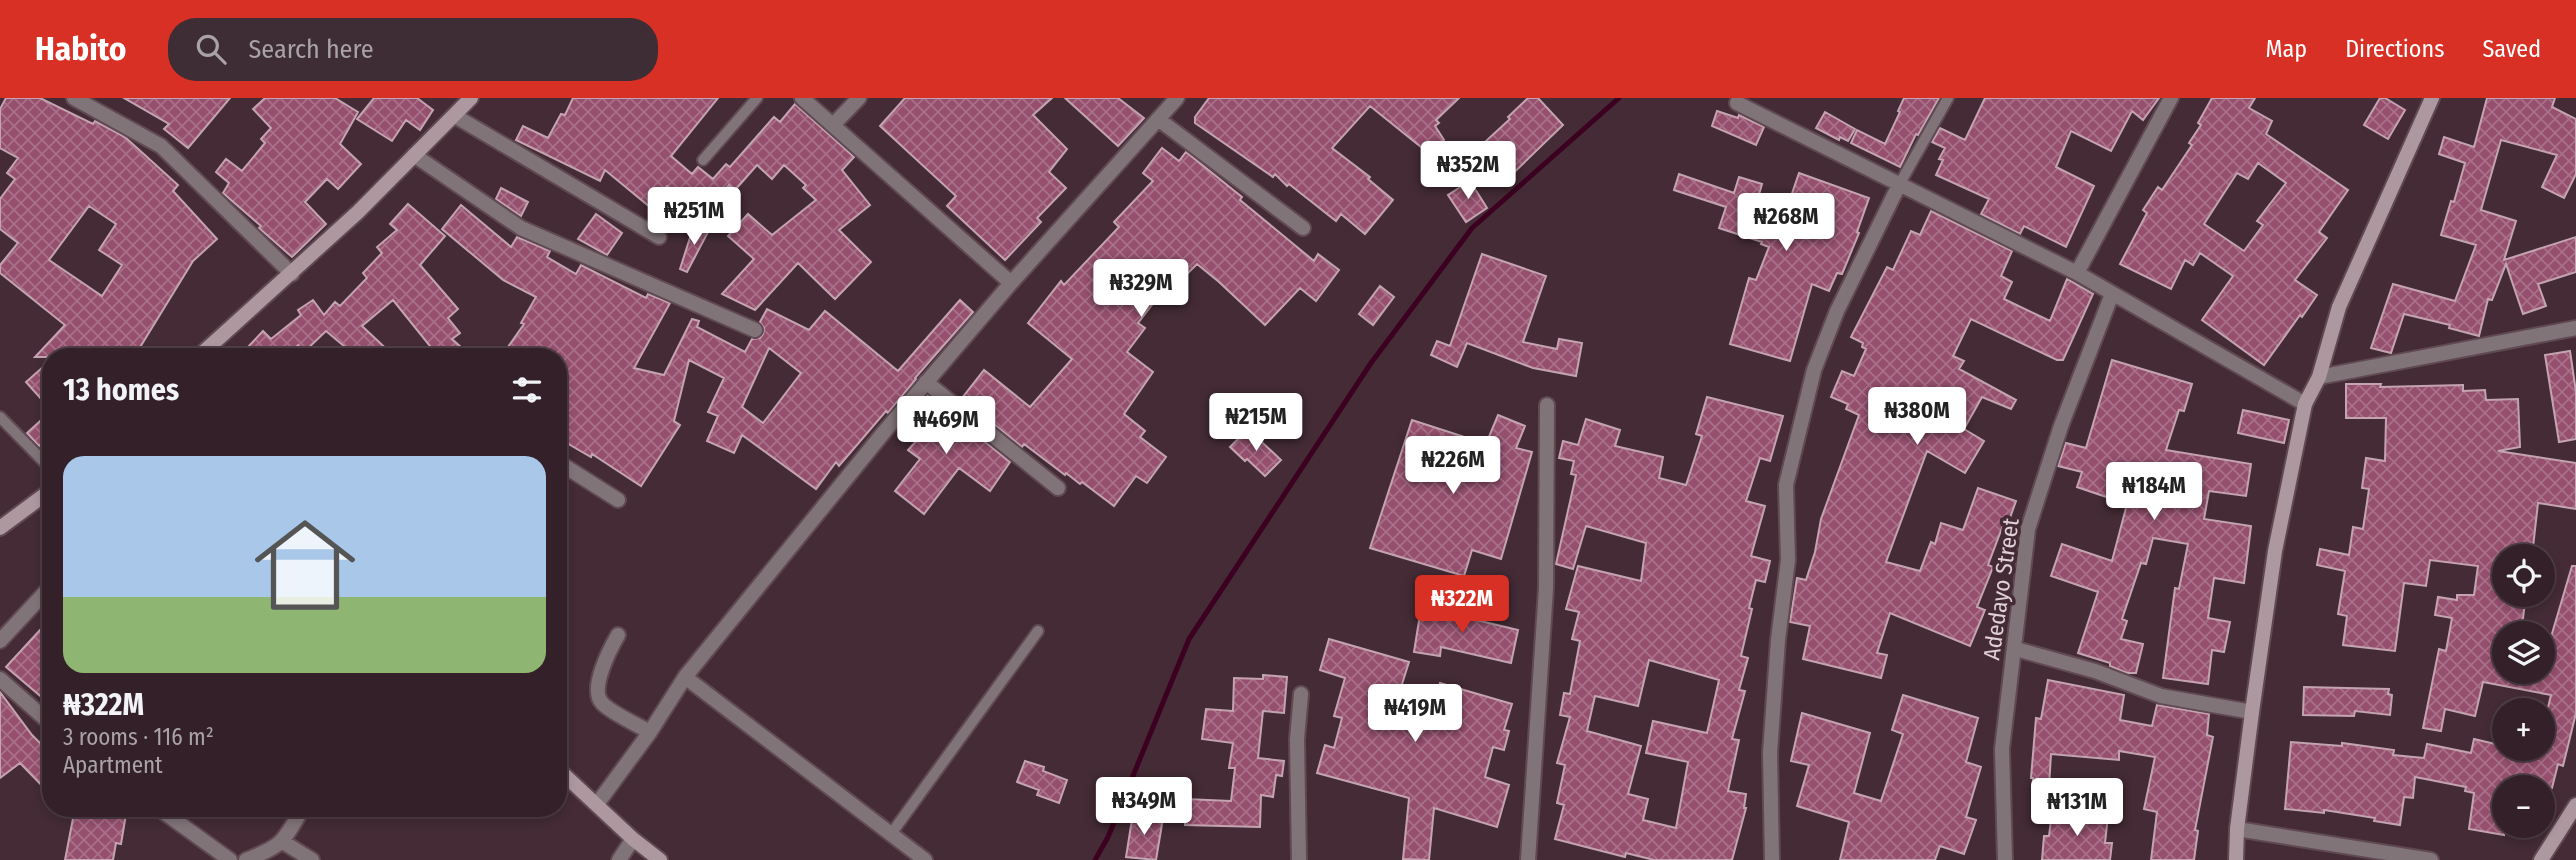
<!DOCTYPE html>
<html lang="en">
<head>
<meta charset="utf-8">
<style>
  body { margin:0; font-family:"Fira Sans Condensed",sans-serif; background:#3e2d34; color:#f1f3f6; height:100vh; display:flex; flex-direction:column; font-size:26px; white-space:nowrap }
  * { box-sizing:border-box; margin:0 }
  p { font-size:23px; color:#a9a3a8 }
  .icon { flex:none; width:38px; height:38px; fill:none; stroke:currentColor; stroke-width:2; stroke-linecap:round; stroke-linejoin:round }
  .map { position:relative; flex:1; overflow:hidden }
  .sheet { position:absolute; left:42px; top:250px; width:525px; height:469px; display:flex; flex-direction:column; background:#332028; border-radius:28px; box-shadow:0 4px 10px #0003,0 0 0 2px #4e3e45 }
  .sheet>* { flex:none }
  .buttons { position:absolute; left:2492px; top:446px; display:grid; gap:14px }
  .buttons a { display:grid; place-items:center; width:63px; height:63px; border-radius:50%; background:#332028; box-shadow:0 4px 10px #0003,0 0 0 2px #4e3e45; font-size:35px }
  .price { position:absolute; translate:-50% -60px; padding:0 16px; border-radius:7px; background:#fff; color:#222; font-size:23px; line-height:46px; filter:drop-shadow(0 2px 4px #0008) }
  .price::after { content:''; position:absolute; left:50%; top:42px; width:21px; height:16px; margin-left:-10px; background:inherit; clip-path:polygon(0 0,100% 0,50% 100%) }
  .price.current { background:#d93025; color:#fff }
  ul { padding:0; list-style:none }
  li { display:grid; align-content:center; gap:14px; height:371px; padding:0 21px }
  li span { display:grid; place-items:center; height:217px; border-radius:21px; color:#555 }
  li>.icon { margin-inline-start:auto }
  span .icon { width:126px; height:126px; fill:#fffc; stroke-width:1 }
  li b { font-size:30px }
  h2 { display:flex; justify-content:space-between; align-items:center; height:84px; padding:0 21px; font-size:30px }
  header { display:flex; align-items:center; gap:42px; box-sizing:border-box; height:98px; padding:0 35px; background:#d93025; color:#fff }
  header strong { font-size:33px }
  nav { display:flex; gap:38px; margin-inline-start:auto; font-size:24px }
  .search { width:490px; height:63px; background:#3e2d34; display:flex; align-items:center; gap:18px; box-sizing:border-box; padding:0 24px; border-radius:28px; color:#a9a3a8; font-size:26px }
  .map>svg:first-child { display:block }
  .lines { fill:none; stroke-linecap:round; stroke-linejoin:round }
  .stream { stroke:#3c0020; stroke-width:5 }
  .building { fill:url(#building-cross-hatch); stroke:#c4a4b0; stroke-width:2; fill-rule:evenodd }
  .lane-casing { stroke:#604952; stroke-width:14 }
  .street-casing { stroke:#604952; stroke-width:18 }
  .secondary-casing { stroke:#604952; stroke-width:18 }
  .lane { stroke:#817479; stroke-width:10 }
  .street { stroke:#817479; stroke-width:14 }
  .secondary { stroke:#ad98a0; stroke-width:14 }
  .labels { text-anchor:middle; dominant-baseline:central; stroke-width:7; stroke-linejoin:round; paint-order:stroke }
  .street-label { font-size:23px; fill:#e1d0d6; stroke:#442b35 }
</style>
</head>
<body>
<header>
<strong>Habito</strong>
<div class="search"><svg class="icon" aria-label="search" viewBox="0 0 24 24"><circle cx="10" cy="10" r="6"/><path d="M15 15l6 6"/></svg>Search here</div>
<nav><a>Map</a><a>Directions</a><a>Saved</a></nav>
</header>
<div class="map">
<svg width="2576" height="762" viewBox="0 0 2576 762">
  <defs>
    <pattern id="building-cross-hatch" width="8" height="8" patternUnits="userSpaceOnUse" patternTransform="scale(1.75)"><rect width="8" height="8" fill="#96506e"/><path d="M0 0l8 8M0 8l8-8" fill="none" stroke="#a97089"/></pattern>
  </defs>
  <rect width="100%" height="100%" fill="#442b35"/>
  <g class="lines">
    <!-- stream -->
    <path class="stream" d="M1095,762L1108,739L1189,541L1371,265L1472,130L1619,0"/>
  </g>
  <!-- building -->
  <path class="building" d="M6,0H40L93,26L95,23L125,39L178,87L173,93L217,141L193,163L134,259H104L93,250L84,259H35L65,227L0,175V167L18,145L0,131V101L15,81L7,75L18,60L0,50V11ZM89,108L116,126L99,152L122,167L102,198L49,162Z
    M124,0H230L188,50L164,31L169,26Z
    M265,0H335L358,14L340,46L361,66L338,91L327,81L305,104L326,126L292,159L259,130L261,128L223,95L229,85L216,74L226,61L242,73L265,45L261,41L271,30L253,11Z
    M374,0H417L433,12L420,32L406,22L392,43L357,21Z
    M573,0H718L671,58L692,76L698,69L713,81L726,66L730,69L774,19L780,24L795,6L854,59L842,72L870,107L839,132L871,164L835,201L798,165L755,212L722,196L754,161L728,138L748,116L772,137L816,102L803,90L806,87L784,67L772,81L757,67L735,92L729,87L704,118L667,88L650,109L605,72L600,83L516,42L523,28L548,40L561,16L565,17Z
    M905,0H1052L1033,17L1067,51L1049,74L1066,90L1037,120L1041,124L1005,162L947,108L956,98L880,28Z
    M1065,0H1118L1144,20L1118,48Z
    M1209,0H1459L1436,22L1439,25L1435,28L1444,42L1431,57L1370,8L1332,50L1370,79L1368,81L1393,102L1365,136L1341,116L1336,123L1289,86L1287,88L1275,76L1273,79L1195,25V19Z
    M1528,0H1538L1563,27L1503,85L1474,54L1510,21L1508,19Z
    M1904,0H1939L1918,37L1916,36L1900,69L1851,45L1857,32L1885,46L1900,14L1898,13Z
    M1985,0H2159L2143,22L2132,13L2111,53L2071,33L2056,69L2094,88L2066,149L2024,128L2020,136L1981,116L1989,101L1936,77L1943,62L1939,61L1945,50L1932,44L1940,30L1965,42Z
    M2212,0H2255L2249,10L2272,23L2266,36L2348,92L2319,134L2327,140L2295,182L2317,197L2302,219L2300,217L2264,267L2202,222L2233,178L2200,155L2193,167L2185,162L2171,191L2120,166L2147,115L2143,112L2158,89L2162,92L2192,47L2189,45L2201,27L2198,25ZM2258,65L2286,85L2257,123L2263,127L2244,153L2204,126L2237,75L2248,81Z
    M2380,0H2385L2405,12L2388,41L2364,27Z
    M2487,0H2555L2552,9L2576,21V76L2564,100L2542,89L2557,57L2501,42L2481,112L2516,123L2504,162L2576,139V174L2538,186L2546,208L2523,216L2506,166L2492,202L2488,201L2479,238L2449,230L2450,227L2404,216L2391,255L2371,250L2393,186L2455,203L2476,147L2441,137L2451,103L2454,104L2465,65L2439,56L2444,39L2474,49Z
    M1717,13L1738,20L1739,17L1764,29L1756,47L1712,28Z
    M1825,14L1855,31L1848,43L1840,39L1839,42L1816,30Z
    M1162,50L1179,63L1186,54L1242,99L1240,102L1314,163L1318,156L1339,172L1316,203L1300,190L1265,227L1219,184L1197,166L1174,189L1178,192L1168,205L1159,198L1138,225L1145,230L1127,254L1153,274L1124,316L1145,333L1140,339L1166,359L1147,385L1136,378L1114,408L1082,384L1080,386L1066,375L1065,377L1024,346L1022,349L962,300L984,272L1030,309L1072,261L1028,225L1061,183L1064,187L1119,129L1114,124L1153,83L1143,75Z
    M1799,75L1869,100L1857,134L1859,135L1842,176L1837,175L1829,193L1812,186L1790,263L1730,246L1749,180L1756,182L1769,149L1761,146L1762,144L1719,130L1726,109L1674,92L1679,76L1734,95L1739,79L1762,86L1757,104L1785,116Z
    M1470,83L1487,110L1466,124L1448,97Z
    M501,90L528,104L521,118L496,101Z
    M408,106L445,138L420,167L458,211L448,220L460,235L452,241L472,259H420L430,248L393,202L362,228L395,259H357L326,233L304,254L298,247L287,259H259L248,249L263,233L271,241L301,217L298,212L313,202L324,217L335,204L340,208L367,180L363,175L382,155L377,149L397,132L390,126Z
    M461,107L511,149L517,139L550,153L547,159L576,176L581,167L646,200L648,196L670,205L634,270L664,277L692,221L699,223L697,229L745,254L752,241L760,240L763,236L764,230L760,224L767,211L809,232L825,213L898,273L960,202L973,214L915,280L916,281L888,315L886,313L839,368L836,364L816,391L742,337L734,355L707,343L718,318L708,314L724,280L689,262L674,323L680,327L641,388L592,356L591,359L558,340V259H501L524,226L521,225L536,199L503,182L442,131ZM769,250L801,275L763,325L742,309Z
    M1931,113L2012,153L2001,178L2012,184L2004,201L2050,223L2067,181L2093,196L2063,262H2057L1971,221L1953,258L1964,263L1959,271L2016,302L2011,311L1982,299L1964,331L1984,343L1965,375L1927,353L1886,464L1920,473L1931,444L1935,446L1941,425L1963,432L1978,390L2016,403L2006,431L2002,430L1988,467L1993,469L1977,509L1985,512L1970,548L1890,515L1877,555L1887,557L1881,580L1803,561L1810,528L1790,524L1797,480L1806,482L1815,454L1821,421L1859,317L1846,311L1848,306L1831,299L1842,273L1854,278L1866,251L1862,249L1863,245L1851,239L1887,169L1893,172L1911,133L1920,137Z
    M596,116L622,135L607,157L578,141Z
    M694,127L709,132L687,174L680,171Z
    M1482,156L1546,178L1523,244L1557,251L1559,241L1582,245L1576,278L1533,270L1467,245L1457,269L1431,257L1437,243L1450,248Z
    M1380,188L1394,199L1373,227L1359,216Z
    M2570,253L2576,294V341L2559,344L2545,257Z
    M51,262V312L26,284Z
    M2112,262L2192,286L2184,313L2179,312L2166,352L2251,366L2246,398L2209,393L2204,421L2251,428L2244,485L2214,480L2208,520L2230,524L2224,554L2212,552L2208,586L2163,580L2175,490L2179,491L2188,446L2153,440L2146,466L2141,465L2122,521L2127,523L2121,541L2143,546L2136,575H2127L2110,568V565L2078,555L2098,494L2051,478L2062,446L2112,463L2127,406L2077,389L2082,374L2058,368L2066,345L2086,350Z
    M2346,286H2381L2380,289L2463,287V293L2485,292L2486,302L2518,301L2520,349L2498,353L2576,365V411L2538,405L2532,458H2504V497H2526L2521,536H2504V574H2543V537L2551,539L2572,468H2576V615L2563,668L2558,666L2552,690H2504V737L2469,731L2474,695L2465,693L2466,689L2415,679L2413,700L2404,699L2400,727L2374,723L2375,720L2324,712V715L2285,711L2291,644L2342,648V645L2394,652L2393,657L2424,660L2427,646L2471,655L2474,641L2504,648V651H2543V630L2551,597L2483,584L2475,618L2445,611L2441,633L2423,630L2439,551L2446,553L2452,520L2435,517L2438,499L2457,502V497H2474L2478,468L2430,462L2426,488L2404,485L2395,553L2343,547L2347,518L2338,516L2345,473L2317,467L2320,451L2349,457L2353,429L2363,431L2369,391L2362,390L2366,360L2385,363L2386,320H2346Z
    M928,298L1010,364L990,393L959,370L924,416L895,393L920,361L908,352L919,340L903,327Z
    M1707,299L1783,318L1770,363L1760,360L1746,403L1765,408L1751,458L1770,463L1765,484L1756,482L1749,510L1752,511L1741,558L1748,560L1739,592L1745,593L1732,641L1739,642L1728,693L1746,696L1744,710H1746L1732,762H1654L1626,755L1625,759L1555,741L1564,707L1557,705L1565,667L1557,665L1570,619L1560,617L1564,595L1570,596L1580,543L1572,541L1579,514L1566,511L1578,468L1641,483L1646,445L1586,428L1573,471L1556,466L1576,377L1571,376L1574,363L1559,360L1563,343L1578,347L1586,321L1620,332L1615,348L1663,359L1659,380L1686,387L1702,338L1696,336ZM1649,562L1719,582L1707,635L1653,623L1646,655L1688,664L1676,730L1643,722L1648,701L1628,696L1641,648L1587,633L1595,598L1638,608Z
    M2243,312L2289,322L2284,345L2238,335Z
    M51,313V337L39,348L27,335Z
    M1498,317L1525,328L1516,350L1532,354L1501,461L1472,452L1464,478L1370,450L1412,322L1486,346Z
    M1248,331L1281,362L1265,378L1247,361L1245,363L1230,349Z
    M1422,504L1448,509L1447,515L1518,532L1511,565L1441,549L1440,558L1414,554Z
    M51,520V607L6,569Z
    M1329,541L1409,564L1397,602L1432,612L1440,585L1512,606L1504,632L1509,633L1504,652L1493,649L1485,679L1509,687L1497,729L1434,710L1429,762L1403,761L1409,700L1317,675L1325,647L1334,650L1342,620L1334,618L1345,580L1320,572Z
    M1263,577L1287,579L1284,615L1263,613L1258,660L1284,663L1282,678L1276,677L1273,699L1261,697L1260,729L1185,727L1186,701L1231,703L1235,670H1229L1233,645L1202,641L1206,611L1233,613L1234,580L1263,581Z
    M2048,582L2124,597L2120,622L2152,628L2157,607L2209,616L2207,637L2213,639L2195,732L2198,733L2194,762H2151L2157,714L2144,711L2155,659L2119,653V662L2051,656L2048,706L2032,705L2033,680H2031L2036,620L2041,621Z
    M2304,589L2389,591L2388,596L2392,597L2390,617L2355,613L2354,618L2303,617Z
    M0,594L32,637L51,656V697L20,665L0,680Z
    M1903,597L1978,620L1966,664L1981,669L1966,719L1976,722L1964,756L1940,748L1935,762H1840L1849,724L1797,708L1809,667L1791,663L1802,615L1870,635L1854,695L1881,703L1903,636L1892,632Z
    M1025,663L1044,669L1043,673L1067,682L1059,705L1037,697L1039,692L1017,684Z
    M75,710H127L121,746L116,745L113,762H65Z
    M2052,713L2108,718L2105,745H2112L2110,762H2042L2044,738H2049Z
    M1133,715L1163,720L1156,762L1126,759Z"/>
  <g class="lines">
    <!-- lane casing -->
    <g class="lane-casing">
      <path id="lane" d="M703,62L757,0
        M1899,87L1948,0
        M0,319L51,371
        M891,736L1038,533"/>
    </g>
    <!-- street casing -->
    <g class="street-casing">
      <path id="street" d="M74,0L161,48L292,176
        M802,0L1011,185
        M1737,5L2077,175L2305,306
        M455,18L659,139
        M1158,21L1303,130
        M833,27L859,0
        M414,57L521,130L755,232
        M2077,175L2171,0
        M2319,279L2576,230
        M926,284L1058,390
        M558,369H566L618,402
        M618,537C610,551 589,591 602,605C611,615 636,626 650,634
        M0,543L51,488
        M2016,551L2095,573L2161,598L2252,614
        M685,579L925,762
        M0,581L51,626
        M597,706L650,634L685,579L884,334L1011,185L1177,0
        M158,710L230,762
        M2237,731L2431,762
        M283,744L312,762
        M246,762C284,747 282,745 303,710
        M619,762L633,741
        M1299,762L1297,641L1301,596
        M1528,762L1546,490L1547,307
        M1772,762L1770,655L1778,542L1788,462L1786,387L1814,272L1837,213L1899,87
        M2005,762L2002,651L2028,431L2061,328L2112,196"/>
    </g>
    <!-- secondary casing -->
    <g class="secondary-casing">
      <path id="secondary" d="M198,259L358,114L471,0
        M0,430L51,392
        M558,671L633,741L660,762
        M2236,762L2237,731L2252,614L2275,453L2305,306L2319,279L2339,209L2432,0
        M2541,762L2576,707"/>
    </g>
    <!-- lane -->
    <use href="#lane" class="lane"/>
    <!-- street -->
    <use href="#street" class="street"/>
    <!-- secondary -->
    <use href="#secondary" class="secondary"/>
  </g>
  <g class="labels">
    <!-- street labels -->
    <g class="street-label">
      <text transform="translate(2001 491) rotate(-82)">Adedayo Street</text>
    </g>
  </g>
</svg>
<div class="buttons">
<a><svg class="icon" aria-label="locate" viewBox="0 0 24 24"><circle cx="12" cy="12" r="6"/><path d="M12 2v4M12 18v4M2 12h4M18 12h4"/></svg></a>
<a><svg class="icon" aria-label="layers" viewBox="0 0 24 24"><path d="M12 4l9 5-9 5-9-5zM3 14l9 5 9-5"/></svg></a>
<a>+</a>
<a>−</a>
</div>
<b class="price" style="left:1468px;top:103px">₦352M</b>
<b class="price" style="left:694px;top:149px">₦251M</b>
<b class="price" style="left:1786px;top:155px">₦268M</b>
<b class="price" style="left:1141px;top:221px">₦329M</b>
<b class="price" style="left:1917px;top:349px">₦380M</b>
<b class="price" style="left:1256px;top:355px">₦215M</b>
<b class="price" style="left:946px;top:358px">₦469M</b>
<b class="price" style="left:1453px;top:398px">₦226M</b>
<b class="price" style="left:2154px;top:424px">₦184M</b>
<b class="price current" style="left:1462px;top:537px">₦322M</b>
<b class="price" style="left:1415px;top:646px">₦419M</b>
<b class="price" style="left:1144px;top:739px">₦349M</b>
<b class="price" style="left:2077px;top:740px">₦131M</b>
<section class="sheet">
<h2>13 homes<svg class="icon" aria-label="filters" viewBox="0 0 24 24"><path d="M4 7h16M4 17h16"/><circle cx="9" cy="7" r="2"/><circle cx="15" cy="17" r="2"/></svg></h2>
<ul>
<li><span style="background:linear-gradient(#a9c7e8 65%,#8fb573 0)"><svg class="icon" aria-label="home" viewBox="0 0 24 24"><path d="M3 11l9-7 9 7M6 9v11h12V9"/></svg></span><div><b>₦322M</b><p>3 rooms · 116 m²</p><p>Apartment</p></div></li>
</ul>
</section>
</div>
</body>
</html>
